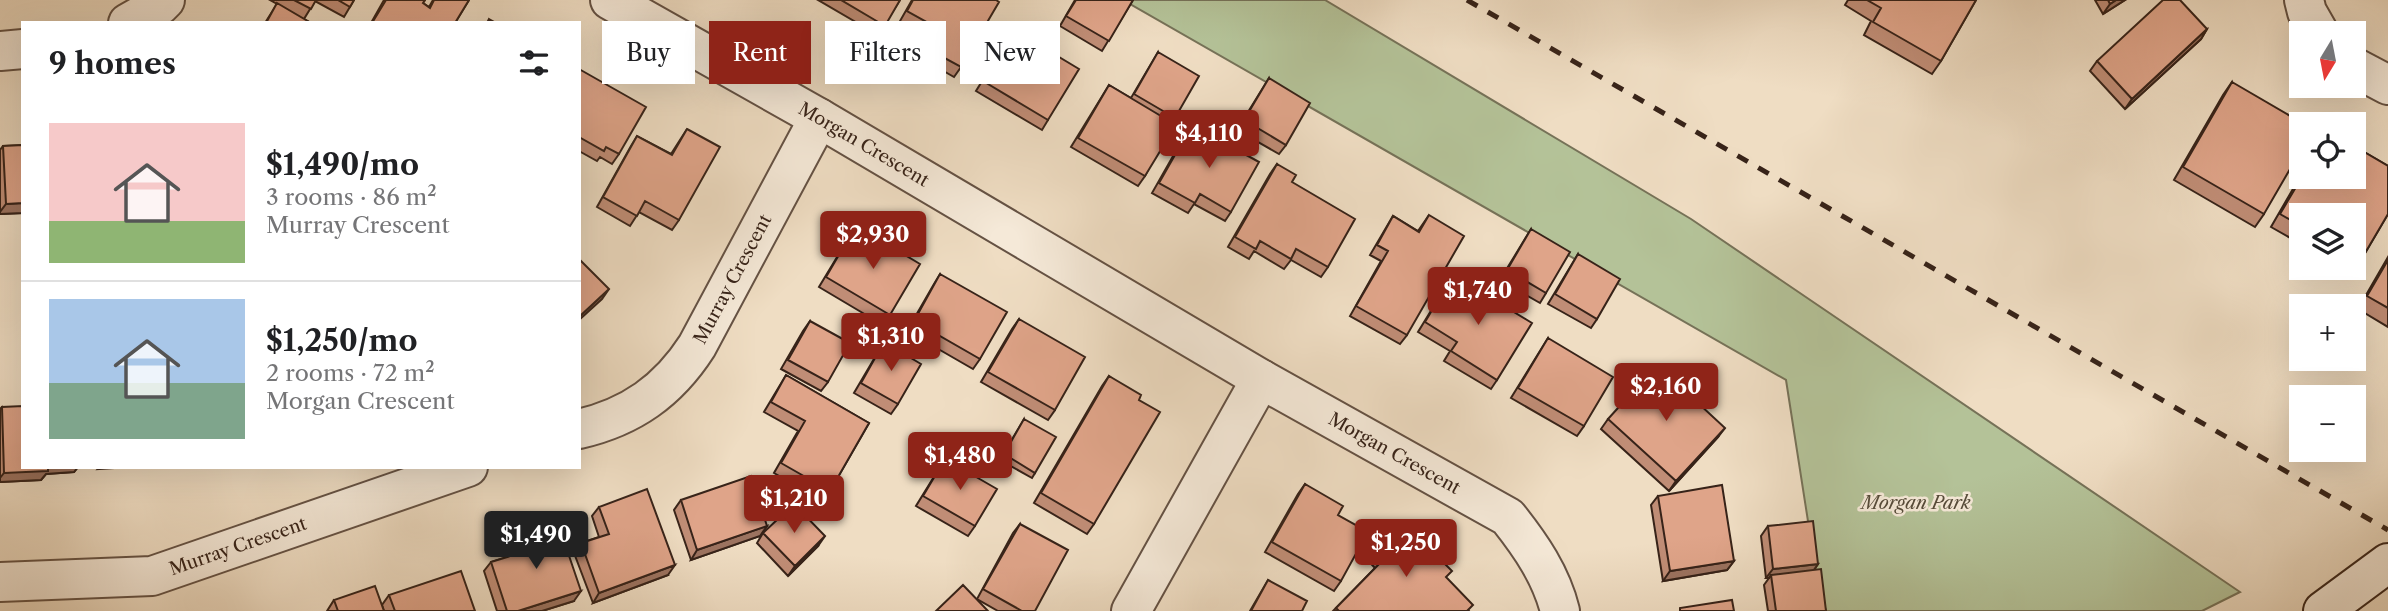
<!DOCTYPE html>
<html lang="en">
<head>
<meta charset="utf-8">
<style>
  body { margin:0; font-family:"Libre Caslon Text",serif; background:#f2f2f2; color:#202124; height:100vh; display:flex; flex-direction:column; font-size:26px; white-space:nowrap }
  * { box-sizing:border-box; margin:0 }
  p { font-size:23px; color:#757577 }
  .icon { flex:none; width:38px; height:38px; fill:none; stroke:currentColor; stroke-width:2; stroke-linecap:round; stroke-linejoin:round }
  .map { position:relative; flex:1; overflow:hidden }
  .panel { position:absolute; left:21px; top:21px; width:560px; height:448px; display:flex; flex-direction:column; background:#fff; border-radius:0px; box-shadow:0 7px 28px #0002 }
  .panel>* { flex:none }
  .hud { position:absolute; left:602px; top:21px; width:665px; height:63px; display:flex; gap:14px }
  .needle { width:46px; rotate:190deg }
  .controls { position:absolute; left:2289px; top:21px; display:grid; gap:14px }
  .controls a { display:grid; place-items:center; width:77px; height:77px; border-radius:0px; background:#fff; box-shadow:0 7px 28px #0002; font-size:35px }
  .price { position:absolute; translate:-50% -60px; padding:0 16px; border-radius:7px; background:#8f2418; color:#fff; font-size:23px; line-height:46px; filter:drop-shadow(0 2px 4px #0008) }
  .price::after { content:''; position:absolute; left:50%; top:42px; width:21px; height:16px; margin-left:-10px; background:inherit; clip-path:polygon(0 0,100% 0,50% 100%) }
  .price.on { background:#222; color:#fff }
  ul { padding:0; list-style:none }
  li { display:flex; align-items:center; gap:21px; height:175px; padding:0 28px }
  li+li { border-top:2px solid #e0e0e0 }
  li span { display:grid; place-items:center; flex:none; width:196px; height:140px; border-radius:0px; color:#555 }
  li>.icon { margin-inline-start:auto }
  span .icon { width:84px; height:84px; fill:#fffc; stroke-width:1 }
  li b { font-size:30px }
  h2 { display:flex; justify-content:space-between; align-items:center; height:84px; padding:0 28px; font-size:30px }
  .tag { padding:0 24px; border-radius:0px; background:#fff; box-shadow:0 7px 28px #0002; font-size:24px; line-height:63px }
  .tag.on { background:#8f2418; color:#fff }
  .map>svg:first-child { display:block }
  .green { fill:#b4c298; stroke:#767258; stroke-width:2 }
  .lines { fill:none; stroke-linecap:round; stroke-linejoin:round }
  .street-casing { stroke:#655244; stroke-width:42 }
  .secondary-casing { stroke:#372319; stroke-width:42 }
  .street { stroke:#f5e9d8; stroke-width:38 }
  .secondary { stroke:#f5e9d8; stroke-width:38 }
  .rail { stroke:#372319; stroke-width:5; stroke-dasharray:12 12; stroke-linecap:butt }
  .wall { fill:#c08d76; stroke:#372319; stroke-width:2 }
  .shaded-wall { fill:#9c7360; stroke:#372319; stroke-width:2 }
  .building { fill:#dfa489; stroke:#372319; stroke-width:2 }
  .labels { text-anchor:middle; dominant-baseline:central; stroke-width:5; stroke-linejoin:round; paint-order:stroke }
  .street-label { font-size:18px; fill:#372319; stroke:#f5e9d8 }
  .park-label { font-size:18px; font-style:italic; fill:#564b39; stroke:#f5e9d8 }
</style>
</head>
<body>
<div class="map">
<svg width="2388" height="611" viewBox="0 0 2388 611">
  <rect width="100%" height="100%" fill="#efddc3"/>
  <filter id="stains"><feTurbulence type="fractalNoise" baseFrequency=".00286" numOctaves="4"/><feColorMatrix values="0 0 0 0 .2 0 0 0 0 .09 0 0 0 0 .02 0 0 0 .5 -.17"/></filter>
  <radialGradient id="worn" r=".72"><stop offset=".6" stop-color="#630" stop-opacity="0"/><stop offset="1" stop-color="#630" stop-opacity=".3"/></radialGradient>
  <!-- green -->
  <path class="green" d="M1123,0H1325L1691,219L2240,592L2202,611H1822L1786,380Z"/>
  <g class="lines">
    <!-- street casing -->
    <g class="street-casing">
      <g id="street">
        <path id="s1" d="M610,0L819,118L1261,379L1508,517C1531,546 1551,575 1560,611"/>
        <path d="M2304,0L2307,12L2319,33"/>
        <path d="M128,23L160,5L165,0"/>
        <path d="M0,51L23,49"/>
        <path d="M2354,67L2388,85"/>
        <path id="s2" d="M579,429C631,417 668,391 697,346L819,118"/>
        <path id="s3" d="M0,582L152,576L468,467"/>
        <path d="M1131,611L1261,379"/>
      </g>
    </g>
    <!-- secondary casing -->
    <g class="secondary-casing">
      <path id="secondary" d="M2323,611L2388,563"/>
    </g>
    <!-- street -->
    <use href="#street" class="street"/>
    <!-- secondary -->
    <use href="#secondary" class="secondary"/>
    <!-- rail -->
    <path class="rail" d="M1467,0L2388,530"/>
  </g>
  <!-- wall -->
  <path class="wall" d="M270,0H354L344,17L315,1L304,19L311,23H265L277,4Z
    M384,0H425L423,3L429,7L433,0H469L455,23H371Z
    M818,0H900L878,35Z
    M912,0H996L961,67L954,77L921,58L932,39L900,21Z
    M1075,0H1133L1102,51L1060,26Z
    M1848,0H1976L1941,61L1932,74L1864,35L1871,21L1845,5Z
    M2095,0H2125L2103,14Z
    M2207,29L2201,39L2125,109L2090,71L2097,61Z
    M1014,30L1048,120L1042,130L976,91Z
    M1158,52L1175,118L1145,176L1138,186L1071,147L1109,85L1131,98Z
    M579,69L619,154L612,164L600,157L597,161L579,151Z
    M1269,78L1286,145L1279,154L1237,130Z
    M2232,82L2264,214L2255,227L2174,180L2223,95Z
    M1192,125L1231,212L1225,221L1194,204L1188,213L1152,193L1185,135Z
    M687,129L679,220L672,230L639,212L630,226L597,207L631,146L637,136L671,154Z
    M23,145V213L0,214V150L3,146Z
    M2354,146L2388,166V214L2361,260L2352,273L2342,268H2354V215H2301V244L2271,227L2301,175V177H2354Z
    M1277,164L1292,182L1328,267L1321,277L1291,260L1284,269L1254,251L1249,259L1228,247L1270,174Z
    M1429,215L1407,335L1400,344L1350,316L1381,261L1370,255L1393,216L1418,231Z
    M854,229L878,243L890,315L883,325L819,287Z
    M1531,229L1546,293L1540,303L1500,280Z
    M1578,254L1597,319L1591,328L1548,304Z
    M2388,257V327L2358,309Z
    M940,274L980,359L973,369L907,331L934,284Z
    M1453,275L1497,380L1491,389L1444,361L1450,351L1418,332Z
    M1019,319L1055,410L1048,420L981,382L1012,329Z
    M810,321L828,382L821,391L781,369L803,331Z
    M1548,338L1584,426L1577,436L1511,398Z
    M884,342L898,404L891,414L854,393Z
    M786,375L869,423L830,491L823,501L774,473L798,431L764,412Z
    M1109,376L1139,400L1094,524L1087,534L1034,503L1102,386Z
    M2,407L23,467H78L74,472L46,474L41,480L0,482V409Z
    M1024,419L1035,473L1032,478L1000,460Z
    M1608,419L1718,437L1669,491L1601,429Z
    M945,459L975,526L968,536L916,506Z
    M1305,484L1338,515L1341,581L1334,591L1265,552L1298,494Z
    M1658,496L1734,561L1727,570L1663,581L1651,505Z
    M681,500L767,526L760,536L691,560L674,510Z
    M599,507L668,575L593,603L574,553L581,543L599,537L592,516Z
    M1020,524L1035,611H998L977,599L1013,533Z
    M1768,526L1818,564L1814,570L1826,611H1768L1764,585L1769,578H1766L1761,536Z
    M763,533L818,546L788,576L757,543Z
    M514,536L553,542L574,601L542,611H497L484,571L491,562L511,556L508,546Z
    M1369,545L1447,579L1469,611H1333L1375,568L1363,555Z
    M1268,580L1302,611H1250Z
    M389,595L475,611H384L382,605Z
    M334,600L384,611H327Z"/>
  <!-- shaded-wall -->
  <path class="shaded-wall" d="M2116,0H2125L2103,14L2110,4Z
    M2207,29L2201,39L2125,109L2132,99Z
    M23,203V213L0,214V212L6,204Z
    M609,289L602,299L579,320L580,316Z
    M1725,428L1718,437L1669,491L1676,481Z
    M46,467H78L74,472L46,474L41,480L0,482V478L4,473Z
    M100,467H130L98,469Z
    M767,526L760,536L691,560L697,550Z
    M825,536L818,546L788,576L795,566Z
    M1734,561L1727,570L1663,581L1670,571Z
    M1818,564L1811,574L1771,575L1769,578H1766L1773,569Z
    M675,565L668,575L593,603L599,593Z
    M581,591L574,601L542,611H518Z"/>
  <!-- building -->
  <path class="building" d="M294,0H316L311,9Z
    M338,0H354L350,7Z
    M386,0H425L423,3L430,8L434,0H469L455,23H372Z
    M841,0H900L885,26Z
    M913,0H996L999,2L961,67L928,49L939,29L907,11Z
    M1076,0H1133L1109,41L1066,16Z
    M1867,0H1976L1941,61L1873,22L1881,8Z
    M2108,0H2116L2110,4Z
    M2163,0H2180L2207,29L2132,99L2097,61Z
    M277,3L311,23H266Z
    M489,19L496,23H487Z
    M1014,30L1079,69L1048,120L983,81Z
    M1158,52L1199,76L1175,118L1134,94Z
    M579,69L646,107L619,154L606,147L604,151L579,137Z
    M1269,78L1310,103L1286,145L1244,120Z
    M2232,82L2304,124H2301V150L2264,214L2183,167Z
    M1109,85L1176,125L1145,176L1078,138Z
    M1192,125L1259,162L1231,212L1200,194L1195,203L1159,183Z
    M687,129L720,147L679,220L645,201L637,216L603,197L637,136L672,155Z
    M23,145V203L6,204L3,146Z
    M2354,146L2388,166V214L2361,260L2354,256V215H2301V226L2280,214L2302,177H2354Z
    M1277,164L1296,175L1292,182L1355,219L1328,267L1296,249L1291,259L1260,241L1256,249L1235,237Z
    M1429,215L1464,236L1407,335L1356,306L1388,251L1377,245L1393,216L1419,232Z
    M854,229L878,243L880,240L920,264L890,315L826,277Z
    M1531,229L1570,252L1546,293L1507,270Z
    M1578,254L1620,279L1597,319L1555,294Z
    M579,259L609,289L580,316L579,315Z
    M2388,260V308L2367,296Z
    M940,274L1007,312L980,359L914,321Z
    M1453,275L1532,323L1497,380L1451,351L1457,342L1425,322Z
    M1019,319L1085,357L1055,410L988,372Z
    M810,321L850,343L828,382L788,360Z
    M1548,338L1613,377L1584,426L1518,388Z
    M884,342L921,364L898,404L861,383Z
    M1657,365L1725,428L1676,481L1608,419Z
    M786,375L869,423L830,491L781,463L805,421L771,402Z
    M1109,376L1141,395L1139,400L1160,412L1094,524L1041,493Z
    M23,406V467H48V471L4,473L2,407Z
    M1024,419L1056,437L1035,473L1004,454Z
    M945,459L997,489L975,526L923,496Z
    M751,476L767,526L697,550L681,500Z
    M1305,484L1343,506L1338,515L1368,532L1341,581L1272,542Z
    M1722,485L1734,561L1670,571L1658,496Z
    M647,489L675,565L599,593L581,543L609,534L599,507Z
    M794,504L825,536L795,566L763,533Z
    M1813,521L1818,564L1773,569L1768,526Z
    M1391,523L1406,537L1412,531L1452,571L1446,577L1473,605L1467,611H1339L1336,608L1384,559L1369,545Z
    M1020,524L1068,550L1035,611H1022L983,589Z
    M548,525L553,542L563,538L581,591L518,611H507L491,562L520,553L514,536Z
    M1821,569L1826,611H1776L1771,575Z
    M461,571L475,611H395L389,595Z
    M1268,580L1307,601L1302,611H1251Z
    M963,585L988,611H936Z
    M375,586L384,611H338L334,600Z
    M1732,600L1734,611H1680V608Z"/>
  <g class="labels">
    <!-- street labels -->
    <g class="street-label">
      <text stroke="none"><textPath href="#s1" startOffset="292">Morgan Crescent</textPath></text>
      <text stroke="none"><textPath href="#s2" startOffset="224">Murray Crescent</textPath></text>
      <text stroke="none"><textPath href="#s1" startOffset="906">Morgan Crescent</textPath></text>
      <text stroke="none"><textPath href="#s3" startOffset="243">Murray Crescent</textPath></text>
    </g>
    <!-- park labels -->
    <g class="park-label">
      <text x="1916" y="503">Morgan Park</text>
    </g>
  </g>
  <rect width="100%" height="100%" filter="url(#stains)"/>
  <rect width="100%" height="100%" fill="url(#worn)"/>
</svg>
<div class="controls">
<a><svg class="needle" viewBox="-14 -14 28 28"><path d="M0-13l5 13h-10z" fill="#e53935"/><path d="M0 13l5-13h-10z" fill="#757577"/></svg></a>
<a><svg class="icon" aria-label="locate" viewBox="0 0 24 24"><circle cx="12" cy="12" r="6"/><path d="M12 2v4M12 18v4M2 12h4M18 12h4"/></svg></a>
<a><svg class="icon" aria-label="layers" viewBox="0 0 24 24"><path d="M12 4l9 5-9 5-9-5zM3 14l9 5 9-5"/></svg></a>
<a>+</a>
<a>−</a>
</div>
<b class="price" style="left:1209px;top:170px">$4,110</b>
<b class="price" style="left:873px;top:271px">$2,930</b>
<b class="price" style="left:1478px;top:327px">$1,740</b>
<b class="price" style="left:891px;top:373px">$1,310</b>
<b class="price" style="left:1666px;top:423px">$2,160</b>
<b class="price" style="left:960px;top:492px">$1,480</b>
<b class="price" style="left:794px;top:535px">$1,210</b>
<b class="price on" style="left:536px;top:571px">$1,490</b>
<b class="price" style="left:1406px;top:579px">$1,250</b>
<div class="hud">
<a class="tag">Buy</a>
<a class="tag on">Rent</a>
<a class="tag">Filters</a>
<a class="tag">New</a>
</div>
<section class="panel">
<h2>9 homes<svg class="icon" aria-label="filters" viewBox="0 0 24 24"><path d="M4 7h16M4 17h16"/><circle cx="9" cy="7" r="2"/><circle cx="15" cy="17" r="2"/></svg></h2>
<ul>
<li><span style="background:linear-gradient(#f6c9c9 70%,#8fb573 0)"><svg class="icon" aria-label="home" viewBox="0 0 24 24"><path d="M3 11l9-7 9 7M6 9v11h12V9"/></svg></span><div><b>$1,490/mo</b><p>3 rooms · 86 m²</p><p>Murray Crescent</p></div></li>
<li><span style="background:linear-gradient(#a9c7e8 60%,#7fa58c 0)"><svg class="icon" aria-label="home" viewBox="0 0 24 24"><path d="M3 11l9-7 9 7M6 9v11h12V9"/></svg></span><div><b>$1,250/mo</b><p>2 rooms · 72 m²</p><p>Morgan Crescent</p></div></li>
</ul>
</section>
</div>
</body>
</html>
